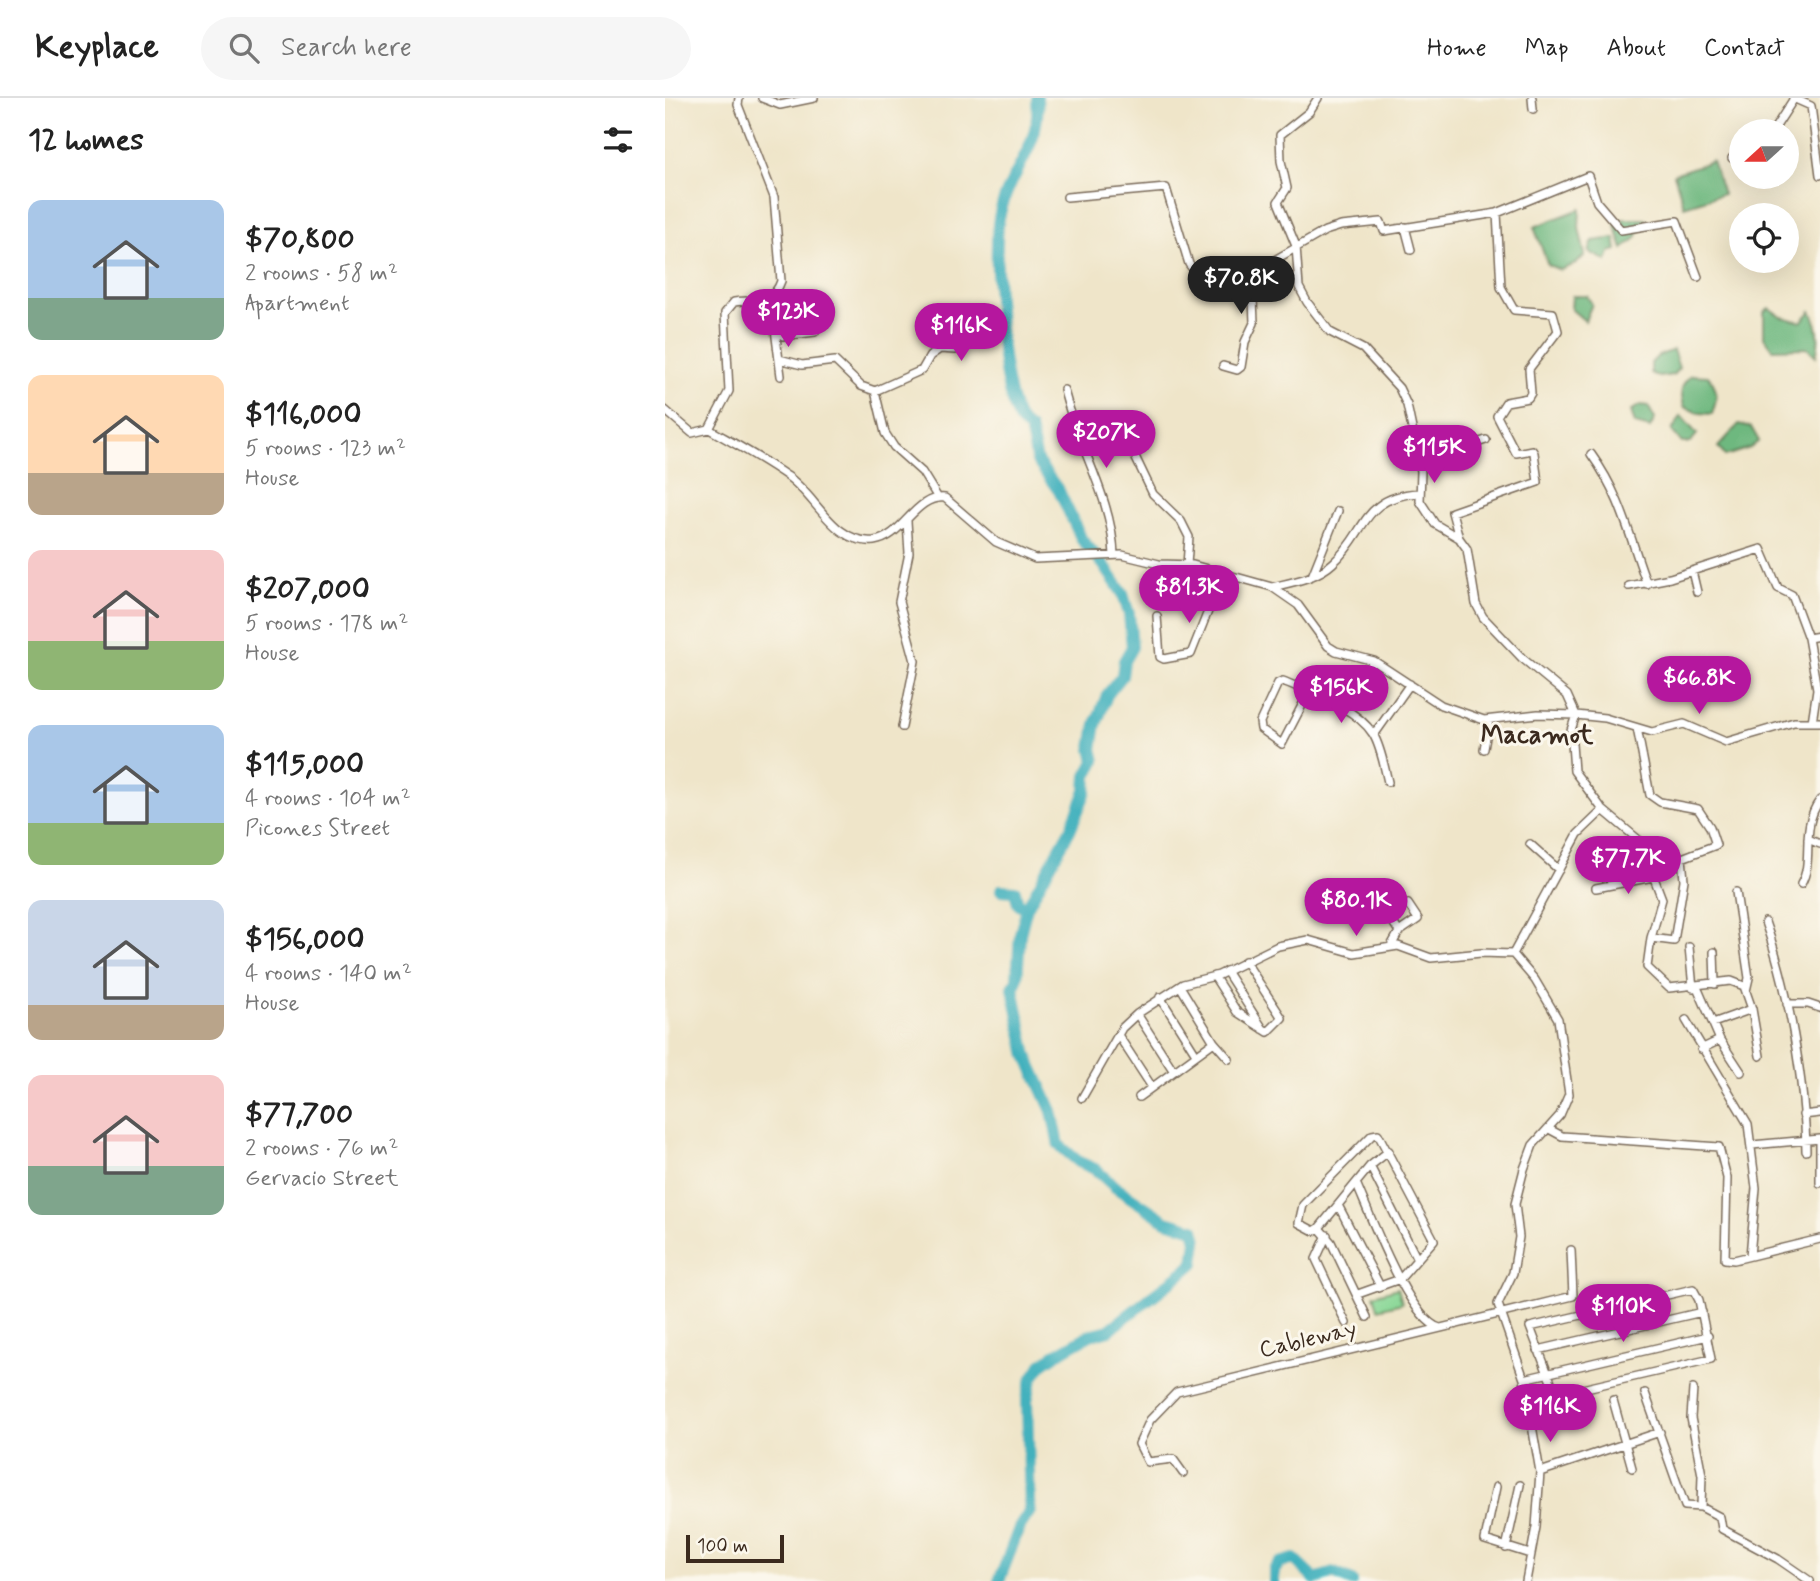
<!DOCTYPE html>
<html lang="en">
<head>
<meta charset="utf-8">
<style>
  body { margin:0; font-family:Mynerve,sans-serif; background:#f6f6f6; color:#222; height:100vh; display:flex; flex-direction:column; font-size:26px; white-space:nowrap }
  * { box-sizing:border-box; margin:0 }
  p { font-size:23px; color:#767676 }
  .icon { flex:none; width:38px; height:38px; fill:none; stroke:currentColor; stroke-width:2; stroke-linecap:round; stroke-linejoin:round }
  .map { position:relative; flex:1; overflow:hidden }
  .details { display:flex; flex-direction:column; background:#fff; width:665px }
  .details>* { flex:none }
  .needle { width:46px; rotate:249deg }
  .fabs { position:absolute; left:1064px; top:21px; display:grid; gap:14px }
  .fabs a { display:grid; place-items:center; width:70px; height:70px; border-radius:50%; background:#fff; box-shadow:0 7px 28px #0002; font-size:35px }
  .scale { position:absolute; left:21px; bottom:18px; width:98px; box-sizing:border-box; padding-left:7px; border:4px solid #3b2a1e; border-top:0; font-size:19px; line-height:24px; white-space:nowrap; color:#3b2a1e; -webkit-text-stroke:5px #fbf7ec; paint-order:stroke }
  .price { position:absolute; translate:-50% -60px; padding:0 16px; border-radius:24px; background:#b5179e; color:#fff; font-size:23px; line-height:46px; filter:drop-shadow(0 2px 4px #0008) }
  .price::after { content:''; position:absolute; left:50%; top:42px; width:21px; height:16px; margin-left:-10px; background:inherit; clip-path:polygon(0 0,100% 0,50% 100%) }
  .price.current { background:#222; color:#fff }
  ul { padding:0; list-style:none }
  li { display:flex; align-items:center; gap:21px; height:175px; padding:0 28px }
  li span { display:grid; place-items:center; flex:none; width:196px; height:140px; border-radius:14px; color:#555 }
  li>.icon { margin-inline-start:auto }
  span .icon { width:84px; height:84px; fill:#fffc; stroke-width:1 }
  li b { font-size:30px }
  h2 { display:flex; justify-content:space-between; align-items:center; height:84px; padding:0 28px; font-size:30px }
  header { display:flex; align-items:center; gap:42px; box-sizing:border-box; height:98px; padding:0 35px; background:#fff; border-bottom:2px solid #e0e0e0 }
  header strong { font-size:33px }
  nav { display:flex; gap:38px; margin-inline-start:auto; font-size:24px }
  .search { width:490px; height:63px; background:#f6f6f6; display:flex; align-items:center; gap:18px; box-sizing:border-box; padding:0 24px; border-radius:38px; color:#767676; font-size:26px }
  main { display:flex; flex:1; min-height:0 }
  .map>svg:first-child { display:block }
  .green { fill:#89d796; stroke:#62805a; stroke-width:2 }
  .forest { fill:#6eb87f; stroke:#54714e; stroke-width:2 }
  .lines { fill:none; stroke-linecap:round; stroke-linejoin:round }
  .river { stroke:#42b1bd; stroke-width:12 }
  .minor-casing { stroke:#7a6b5a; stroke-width:10 }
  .minor { stroke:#fff; stroke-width:7 }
  .labels { text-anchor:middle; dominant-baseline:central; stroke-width:6; stroke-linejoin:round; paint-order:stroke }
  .street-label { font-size:23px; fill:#3b2a1e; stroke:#fbf7ec }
  .quarter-label { font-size:26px; font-weight:bold; fill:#3b2a1e; stroke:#fbf7ec }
</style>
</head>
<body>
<header>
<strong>Keyplace</strong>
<div class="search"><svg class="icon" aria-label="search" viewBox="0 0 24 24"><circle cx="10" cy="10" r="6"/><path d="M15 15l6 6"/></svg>Search here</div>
<nav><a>Home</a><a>Map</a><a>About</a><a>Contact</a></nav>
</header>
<main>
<section class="details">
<h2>12 homes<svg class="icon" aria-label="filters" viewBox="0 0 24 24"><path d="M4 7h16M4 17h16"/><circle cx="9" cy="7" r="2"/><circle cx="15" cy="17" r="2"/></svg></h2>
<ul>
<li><span style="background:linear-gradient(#a9c7e8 70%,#7fa58c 0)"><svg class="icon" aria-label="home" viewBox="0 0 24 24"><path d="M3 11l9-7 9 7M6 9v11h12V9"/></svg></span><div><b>$70,800</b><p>2 rooms · 58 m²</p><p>Apartment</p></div></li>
<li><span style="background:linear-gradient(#ffd9b3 70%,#b9a48a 0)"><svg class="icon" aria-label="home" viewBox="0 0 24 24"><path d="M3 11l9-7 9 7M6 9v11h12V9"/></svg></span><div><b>$116,000</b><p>5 rooms · 123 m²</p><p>House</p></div></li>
<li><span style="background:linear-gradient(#f6c9c9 65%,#8fb573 0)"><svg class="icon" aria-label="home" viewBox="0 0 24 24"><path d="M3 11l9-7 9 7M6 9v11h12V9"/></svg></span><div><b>$207,000</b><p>5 rooms · 178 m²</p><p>House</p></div></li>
<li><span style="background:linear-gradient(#a9c7e8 70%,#8fb573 0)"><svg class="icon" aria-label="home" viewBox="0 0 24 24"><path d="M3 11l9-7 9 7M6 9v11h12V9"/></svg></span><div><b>$115,000</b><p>4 rooms · 104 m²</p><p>Picones Street</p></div></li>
<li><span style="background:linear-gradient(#c9d6e8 75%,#b9a48a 0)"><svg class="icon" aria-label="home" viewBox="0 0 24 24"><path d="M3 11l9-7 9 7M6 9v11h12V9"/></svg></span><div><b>$156,000</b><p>4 rooms · 140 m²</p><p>House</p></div></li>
<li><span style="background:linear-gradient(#f6c9c9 65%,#7fa58c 0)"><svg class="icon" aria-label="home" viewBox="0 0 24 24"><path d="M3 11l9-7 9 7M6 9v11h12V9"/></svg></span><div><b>$77,700</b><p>2 rooms · 76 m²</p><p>Gervacio Street</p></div></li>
</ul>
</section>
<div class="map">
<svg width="1155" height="1483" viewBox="0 0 1155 1483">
  <rect width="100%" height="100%" fill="#fbf7ec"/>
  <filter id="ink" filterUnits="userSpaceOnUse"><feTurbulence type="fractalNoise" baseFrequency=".0143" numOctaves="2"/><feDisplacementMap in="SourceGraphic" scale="14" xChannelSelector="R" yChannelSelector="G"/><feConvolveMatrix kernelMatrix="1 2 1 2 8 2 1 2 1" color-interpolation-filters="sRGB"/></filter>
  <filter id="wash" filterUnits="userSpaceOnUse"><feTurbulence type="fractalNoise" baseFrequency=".00686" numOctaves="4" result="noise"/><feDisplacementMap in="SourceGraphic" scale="28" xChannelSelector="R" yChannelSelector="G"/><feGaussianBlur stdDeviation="1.57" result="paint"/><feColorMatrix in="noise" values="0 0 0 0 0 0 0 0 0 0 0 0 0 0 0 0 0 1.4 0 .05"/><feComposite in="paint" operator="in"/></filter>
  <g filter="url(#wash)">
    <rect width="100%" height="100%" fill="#efe5c9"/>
    <!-- green -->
    <path class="green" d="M733,1190L737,1205L713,1211L709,1197Z"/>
    <!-- forest -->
    <path class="forest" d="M1047,63L1058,96L1019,108L1009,76Z
      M915,111L914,130L920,157L911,166L895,172L883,167L869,129Z
      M959,121H980L988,127L975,131L971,140L958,151L950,127Z
      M950,140L952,152L945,154L942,163L924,154L928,143Z
      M907,198H922L927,206L920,223L906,211Z
      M1104,210L1117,219L1136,224L1146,213C1154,227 1155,243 1151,258L1142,250L1108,251L1099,239V214Z
      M1008,252L1014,270L1008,277L994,279L986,275V265L993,258Z
      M1026,277L1043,278C1054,290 1052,302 1047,316L1034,315L1019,309C1016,294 1014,288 1026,277Z
      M975,307L983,308L990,321L985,330L970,326L966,313Z
      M1016,318L1032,336L1025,345H1017L1007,333Z
      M1074,326L1086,329L1094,343L1085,350L1060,358L1053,349Z"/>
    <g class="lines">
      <!-- river -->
      <path class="river" d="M362,809L405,732L421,693L422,678L430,663L427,651L431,626L442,597L457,578L459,563L467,549L464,516L458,496L438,466L417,442L394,393L372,363L365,331C363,329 359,328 357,325C334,299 328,155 334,120C342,75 377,51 372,0
        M334,1483L354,1430L365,1413L362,1302L367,1281L377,1266L390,1257L425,1237L444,1232L521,1172L529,1165L532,1143L529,1131L501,1123L450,1089L430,1071L414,1064L394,1047L387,1013L362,958L348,890L352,882L355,836L362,809L353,806L350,793L336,792
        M609,1483V1472L615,1465L629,1461L650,1481L669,1475L687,1483"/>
    </g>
  </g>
  <g filter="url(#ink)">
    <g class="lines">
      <!-- minor casing -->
      <g class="minor-casing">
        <path id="minor" d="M97,0L115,7L149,0
          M653,0L644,14L615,37L616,63L622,90L613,104L631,148L634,189L642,204L665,234L698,251L734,290L742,307L756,373L755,403L770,426L794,440L802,451L811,506L818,519L857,560L902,597L911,617
          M867,0L868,11
          M1128,0L1146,8L1155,77
          M1108,33L1128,2
          M1067,60L1076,55
          M402,99L501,90L524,166L535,180L546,185L587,175L660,133L676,128L716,124L719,133L832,115L923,78L932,104L956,132L1012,123L1033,179
          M740,129L746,152
          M106,200L116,278
          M111,230L118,238L150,234
          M275,251L277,230
          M114,261L137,267L170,263L196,288L210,293L257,272L265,258L275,251L290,252L302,248L307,236
          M558,268L572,272L576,269L580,244L589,225L587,175
          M399,292C412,347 447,399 449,457
          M210,293L220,335L229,349L257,374L273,400
          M0,312L27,335L44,331
          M454,325L488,396L516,423L524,439L522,467
          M44,331C70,346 98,361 122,378C151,397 169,447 209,443C239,439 249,397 280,400L331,444L370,461L457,457L494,466L528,467L607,489L633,507L663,548L671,553L709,563L776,607L819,622L873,616L911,617L940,620L987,634L1019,626L1061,644L1129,624H1155
          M44,331L64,293L60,215L69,204C90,202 109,205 116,183L109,99L73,7L74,0
          M751,353L799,349L821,342
          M926,356C957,399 964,438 982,486
          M794,440L787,414L873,384L869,355L867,352L851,355L832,318L841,304L863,300L866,295L864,271L893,233L888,215L849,212L836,189L832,115
          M1027,473L1032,494
          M647,478L673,413
          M964,488L1005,480L1096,451L1113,490L1127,497L1143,540L1152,591L1155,590
          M607,489C628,484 652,480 668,465C702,435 696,399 753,395
          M492,518L495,559L499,561L526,556L557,478
          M1143,540L1155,538
          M644,594L617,646L596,631L595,624L613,585L618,583C646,595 691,609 708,636C716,649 719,668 723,684
          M675,610L709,563
          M911,617L906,632L909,673L938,712L975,743L997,801L986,840L982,869L1004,890L1066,883L1079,888L1087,911L1095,958
          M1147,624L1152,591
          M237,629L250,563L234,504L244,455L242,423
          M972,630L985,697L995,704L1033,711L1045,729L1051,747L1017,760L1019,782L1009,843L986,840
          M709,637L745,586
          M819,651L824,622
          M1143,741L1155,746
          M865,746L894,772
          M1136,786C1150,762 1134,731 1155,702
          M931,790L988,779
          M1071,794L1084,880L1081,893
          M718,808L734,834
          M1100,824C1123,888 1140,985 1141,1053
          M726,848L734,834L753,821L743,806
          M1024,849L1028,890
          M1049,854L1050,886
          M848,856L870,882L893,921L904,996L895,1017L868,1047L859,1071L850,1106L854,1139L848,1175L833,1206L859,1281L875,1374L871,1429L861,1483
          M848,856L913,736L938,712
          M561,873L598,931
          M549,878L572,914L603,934L617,920L580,863
          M515,888L549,944L564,961
          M1032,889L1055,942L1076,974
          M495,899L531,956
          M1122,906H1143L1155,910
          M472,916L508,972
          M1021,922L1083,1026L1091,1090L1085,1158
          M1048,925L1087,911
          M453,937L487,989
          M1036,951L1055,942
          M474,999L549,944
          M417,1000L457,930L472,916L518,886L554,877L613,848L643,842L689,855L733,848L766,860L816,855L848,856
          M1138,1017L1155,1015
          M884,1031L897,1038L1054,1049L1062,1080L1060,1161L1069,1162L1155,1141
          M1155,1041V1085
          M1087,1047L1155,1041
          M705,1068L751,1159
          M691,1085C705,1116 744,1222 775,1230
          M673,1107L715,1188
          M654,1130L649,1133L634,1125L638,1107L707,1037L713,1036L769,1142L735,1181L693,1196
          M662,1137L651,1161L681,1225
          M1028,1191L1034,1202L1046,1261L891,1297L865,1229Z
          M702,1219L666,1144L654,1130L705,1068L724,1053
          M873,1252L1037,1214
          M859,1281L1043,1238
          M1028,1291L1026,1320L1037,1377L1036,1409
          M980,1295L1020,1408L1036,1409L1055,1419L1057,1431L1113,1461L1145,1483
          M948,1302L967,1370
          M875,1374L995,1334
          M518,1375L508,1361L483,1364L474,1346L485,1322L512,1294L908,1198L906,1152
          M831,1389L820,1442L865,1456
          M841,1450L855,1387"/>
      </g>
      <!-- minor -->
      <use href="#minor" class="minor"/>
    </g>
  </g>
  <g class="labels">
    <!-- street labels -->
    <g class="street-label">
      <text transform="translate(643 1242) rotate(-13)">Cableway</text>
    </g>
    <!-- quarter labels -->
    <g class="quarter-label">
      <text x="872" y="638">Macamot</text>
    </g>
  </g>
</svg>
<div class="fabs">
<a><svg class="needle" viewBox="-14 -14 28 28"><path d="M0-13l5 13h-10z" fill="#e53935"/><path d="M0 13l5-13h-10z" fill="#767676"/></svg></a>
<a><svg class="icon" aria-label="locate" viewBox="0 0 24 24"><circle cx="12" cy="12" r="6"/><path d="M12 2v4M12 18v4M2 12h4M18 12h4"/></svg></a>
</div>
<div class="scale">100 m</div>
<b class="price current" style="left:576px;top:218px">$70.8K</b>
<b class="price" style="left:123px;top:251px">$123K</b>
<b class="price" style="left:296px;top:265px">$116K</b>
<b class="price" style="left:441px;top:372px">$207K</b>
<b class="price" style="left:769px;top:387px">$115K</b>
<b class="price" style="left:524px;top:527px">$81.3K</b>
<b class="price" style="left:1034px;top:618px">$66.8K</b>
<b class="price" style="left:676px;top:627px">$156K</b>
<b class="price" style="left:963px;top:798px">$77.7K</b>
<b class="price" style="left:691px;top:840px">$80.1K</b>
<b class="price" style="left:958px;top:1246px">$110K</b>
<b class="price" style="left:885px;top:1346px">$116K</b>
</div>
</main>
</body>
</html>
